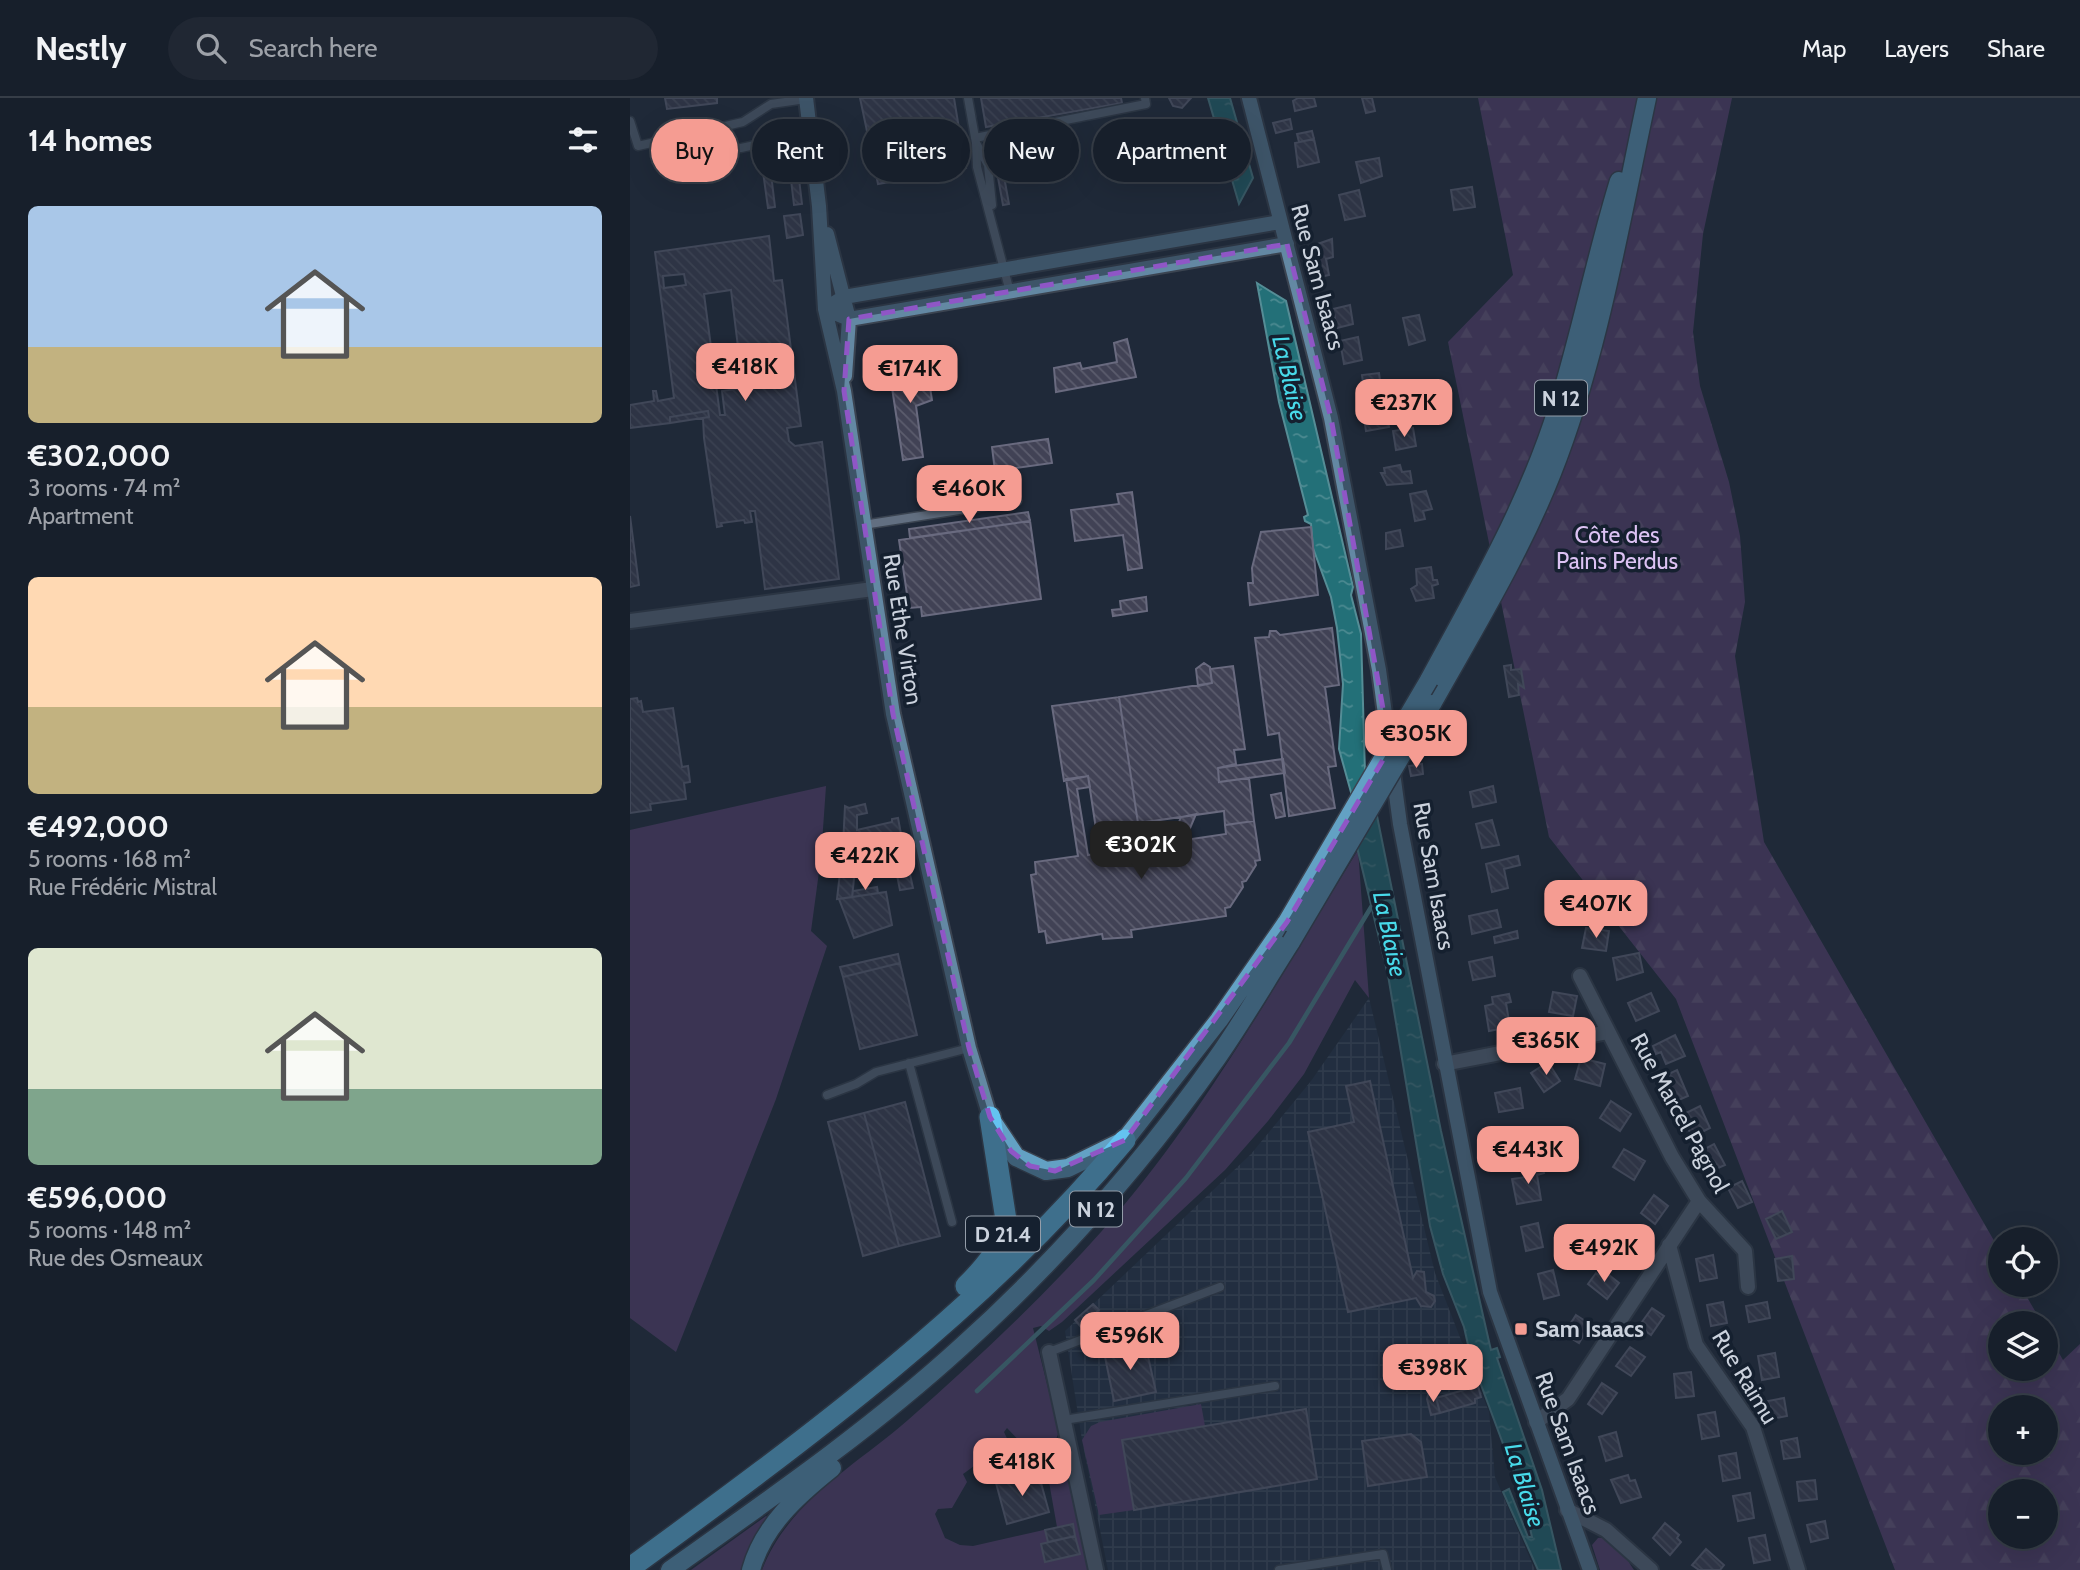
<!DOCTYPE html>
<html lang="en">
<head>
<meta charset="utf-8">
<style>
  body { margin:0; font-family:Cabin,sans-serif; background:#202733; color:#f1f3f6; height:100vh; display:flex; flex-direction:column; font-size:26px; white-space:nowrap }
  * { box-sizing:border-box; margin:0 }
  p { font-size:23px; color:#9ea2a9 }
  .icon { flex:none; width:38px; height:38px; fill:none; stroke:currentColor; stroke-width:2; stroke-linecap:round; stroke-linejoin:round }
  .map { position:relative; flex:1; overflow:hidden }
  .drawer { display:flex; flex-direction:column; background:#171f2b; width:630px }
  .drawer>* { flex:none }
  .banner { position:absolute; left:21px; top:21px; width:665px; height:63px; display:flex; gap:14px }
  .tools { position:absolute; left:1358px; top:1129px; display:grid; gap:14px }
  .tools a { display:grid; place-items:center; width:70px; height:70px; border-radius:50%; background:#171f2b; box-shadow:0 7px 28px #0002,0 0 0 2px #363d47; font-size:35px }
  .price { position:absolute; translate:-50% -60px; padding:0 16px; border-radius:14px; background:#f59c92; color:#111; font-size:23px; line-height:46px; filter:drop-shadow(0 2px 4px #0008) }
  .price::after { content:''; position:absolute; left:50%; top:42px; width:21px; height:16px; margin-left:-10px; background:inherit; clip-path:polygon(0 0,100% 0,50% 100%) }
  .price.selected { background:#222; color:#fff }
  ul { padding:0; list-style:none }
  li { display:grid; align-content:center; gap:14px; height:371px; padding:0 28px }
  li span { display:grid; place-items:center; height:217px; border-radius:10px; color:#555 }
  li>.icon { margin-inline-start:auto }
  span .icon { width:126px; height:126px; fill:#fffc; stroke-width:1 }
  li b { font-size:30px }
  h2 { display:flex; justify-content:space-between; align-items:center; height:84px; padding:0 28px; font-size:30px }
  .chip { padding:0 24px; border-radius:32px; background:#171f2b; box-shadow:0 7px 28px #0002,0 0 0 2px #363d47; font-size:24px; line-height:63px }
  .chip.selected { background:#f59c92; color:#111 }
  header { display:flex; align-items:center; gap:42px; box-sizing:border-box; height:98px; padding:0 35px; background:#171f2b; border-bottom:2px solid #363d47 }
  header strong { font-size:33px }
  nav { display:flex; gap:38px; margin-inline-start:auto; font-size:24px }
  .search { width:490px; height:63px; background:#202733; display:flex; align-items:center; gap:18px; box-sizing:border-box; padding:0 24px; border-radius:38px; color:#9ea2a9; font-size:26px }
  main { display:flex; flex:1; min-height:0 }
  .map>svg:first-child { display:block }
  .industrial { fill:url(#industrial-grid) }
  .green { fill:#5e4273 }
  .forest { fill:url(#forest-firs); fill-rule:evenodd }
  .water { fill:url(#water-ripples); stroke:#558d96; stroke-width:2 }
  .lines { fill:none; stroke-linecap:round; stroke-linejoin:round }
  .stream { stroke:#558d96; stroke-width:4.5 }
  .building { fill:url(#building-back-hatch); stroke:#696a7f; stroke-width:2; fill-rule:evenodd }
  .lane-casing { stroke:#3b4451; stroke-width:11 }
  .street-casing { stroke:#3b4451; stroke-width:18 }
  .secondary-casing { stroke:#3b4451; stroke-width:18 }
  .primary-casing { stroke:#3b4451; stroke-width:21 }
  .highway-casing { stroke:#3b4451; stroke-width:24 }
  .lane { stroke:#626f81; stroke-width:8 }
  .street { stroke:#626f81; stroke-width:14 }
  .secondary { stroke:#6388a3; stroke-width:14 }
  .primary { stroke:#63a1c4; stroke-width:18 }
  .highway { stroke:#64c3f1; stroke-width:21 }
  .primary-bridge-casing { stroke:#3b4451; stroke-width:21; stroke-linecap:butt }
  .primary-bridge { stroke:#63a1c4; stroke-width:18 }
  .marked { fill:none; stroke:#8f56c6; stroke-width:5; stroke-dasharray:14 9; stroke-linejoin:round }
  .poi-dot { fill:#f59c92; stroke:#15202f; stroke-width:2.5 }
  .labels { text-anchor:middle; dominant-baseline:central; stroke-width:7; stroke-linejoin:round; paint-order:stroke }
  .shield { fill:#15202f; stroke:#949da9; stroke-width:2 }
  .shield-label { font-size:21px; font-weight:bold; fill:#cbd2dd }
  .street-label { font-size:23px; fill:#cbd2dd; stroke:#15202f }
  .park-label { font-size:23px; fill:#dcc2f3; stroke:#15202f }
  .poi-label { font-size:23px; font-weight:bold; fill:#cbd2dd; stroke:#15202f; text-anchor:start }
  .water-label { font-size:24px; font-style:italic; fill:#48daea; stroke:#15202f }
</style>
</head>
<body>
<header>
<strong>Nestly</strong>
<div class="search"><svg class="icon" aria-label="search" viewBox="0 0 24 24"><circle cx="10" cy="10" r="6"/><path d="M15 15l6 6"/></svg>Search here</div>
<nav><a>Map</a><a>Layers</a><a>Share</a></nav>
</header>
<main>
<section class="drawer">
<h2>14 homes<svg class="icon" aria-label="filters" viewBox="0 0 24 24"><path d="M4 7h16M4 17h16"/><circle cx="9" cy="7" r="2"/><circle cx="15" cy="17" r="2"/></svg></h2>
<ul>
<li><span style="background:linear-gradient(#a9c7e8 65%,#c2b280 0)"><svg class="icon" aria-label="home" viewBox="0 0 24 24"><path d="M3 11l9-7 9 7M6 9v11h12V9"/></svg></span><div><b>€302,000</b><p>3 rooms · 74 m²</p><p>Apartment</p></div></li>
<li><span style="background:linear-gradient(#ffd9b3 60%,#c2b280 0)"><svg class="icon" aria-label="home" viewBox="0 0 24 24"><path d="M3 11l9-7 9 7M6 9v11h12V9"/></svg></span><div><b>€492,000</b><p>5 rooms · 168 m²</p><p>Rue Frédéric Mistral</p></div></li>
<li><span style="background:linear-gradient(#dfe7d0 65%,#7fa58c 0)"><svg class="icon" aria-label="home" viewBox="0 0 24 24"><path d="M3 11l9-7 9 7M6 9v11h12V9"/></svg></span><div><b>€596,000</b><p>5 rooms · 148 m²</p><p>Rue des Osmeaux</p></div></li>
</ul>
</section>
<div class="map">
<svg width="1450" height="1472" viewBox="0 0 1450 1472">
  <defs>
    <pattern id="industrial-grid" width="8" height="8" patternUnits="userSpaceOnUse" patternTransform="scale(1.75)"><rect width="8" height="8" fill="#263449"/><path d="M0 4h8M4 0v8" fill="none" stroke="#445063"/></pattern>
    <pattern id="forest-firs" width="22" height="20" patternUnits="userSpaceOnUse" patternTransform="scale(1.75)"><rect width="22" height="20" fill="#5e4273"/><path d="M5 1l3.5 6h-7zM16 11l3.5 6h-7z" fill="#745c86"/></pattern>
    <pattern id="water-ripples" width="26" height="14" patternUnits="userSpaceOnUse" patternTransform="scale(1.75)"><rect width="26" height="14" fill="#237078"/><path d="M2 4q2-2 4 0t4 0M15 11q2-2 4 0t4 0" fill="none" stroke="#4c8a91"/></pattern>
    <pattern id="building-back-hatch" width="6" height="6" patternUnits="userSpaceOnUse" patternTransform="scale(1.75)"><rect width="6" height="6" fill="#414255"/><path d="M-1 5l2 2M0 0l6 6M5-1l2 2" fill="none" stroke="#5b5c6d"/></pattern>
  </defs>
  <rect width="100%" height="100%" fill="#1f2939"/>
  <!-- industrial -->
  <path class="industrial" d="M739,900L805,1175L859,1314L865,1379L905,1472H478L452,1342L435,1233L621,1056L681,983Z"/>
  <!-- green -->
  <path class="green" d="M196,688L191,759L181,833L197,848L146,1001L46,1254L0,1220V732Z
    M728,752L739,900L725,882L674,976L638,1023L595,1072L432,1224L419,1233L411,1228L403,1230L429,1334L424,1346L404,1354L395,1349L377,1330L374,1334L381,1349C374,1365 363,1361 349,1365C344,1367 338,1373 333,1376L337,1384L322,1410L308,1411L305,1416L315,1440L330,1447L343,1448L427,1429L416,1367L418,1362L431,1360L438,1371L459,1472H132C158,1404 225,1368 278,1322C345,1263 411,1201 471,1134C574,1018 647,883 728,752Z
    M571,1306L575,1328L492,1342L504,1412L469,1417L452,1342L461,1328L470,1324Z
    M136,1418L139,1420L120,1449L112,1472H61Z
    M968,1440C986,1438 995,1459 1004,1472H970L962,1447Z"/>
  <!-- forest -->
  <path class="forest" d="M848,0H1102L1073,136L1063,234L1070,288L1099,384L1110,438L1115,504L1105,558L1134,744L1370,1153V1186L1390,1187L1412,1225H1370V1270H1416V1232L1433,1262L1450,1246V1472H1265L1046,901L919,739L818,244L883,177ZM1370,1309H1416V1354H1370ZM1370,1393H1416V1438H1370Z"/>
  <!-- water -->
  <path class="water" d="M578,0H600L623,80L609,106Z
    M627,185L656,203L723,489L721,497L731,536L735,675L722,698L709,651L713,586L707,530L701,499L683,450L681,426L675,423L674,419L678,417L649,304Z
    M746,713L811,1033L860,1248L861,1252L867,1250L870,1259L867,1260L912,1392L931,1472H908L873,1394L879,1391L898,1439H902L894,1402L841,1260L834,1229L813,1176L800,1128L758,877L726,745Z"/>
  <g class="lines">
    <!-- stream -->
    <path class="stream" d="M347,1293L464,1182L556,1080L659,945L743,806"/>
  </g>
  <!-- building -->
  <path class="building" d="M35,0H87V5L37,11Z
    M230,0H324L334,61L246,76Z
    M351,0H491L492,5L356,29Z
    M539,0H561L552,10L543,8Z
    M668,0H684L686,8L665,13L663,3Z
    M732,0H742L745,13L736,15Z
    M660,21L662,31L646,35L643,25Z
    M682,33L684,41L669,44L667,36Z
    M684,41L689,64L668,69L665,45Z
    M165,47L172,106L164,107L157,48Z
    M138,51L145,109L138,110L130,52Z
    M749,60L752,78L731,85L726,64Z
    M334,61L336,70L248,86L246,76Z
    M373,73L379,106L373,107L367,74Z
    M842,89L845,109L824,112L821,92Z
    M729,92L735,118L715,122L709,97Z
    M170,116L173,137L157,140L154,118Z
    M139,138L144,183L152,182L171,328L157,330L159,343L165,348L192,344L209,481L135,491L125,413H120L122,424L115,425L114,422L91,425L92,428L87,429L74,340L73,320L79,319L78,313L40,319V325L0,330V307L24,303L23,293H26L28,303L44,300L25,154ZM54,176L56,187L34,190L33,178ZM101,192L113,290L92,293L95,317H90L74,196Z
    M702,141L703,159L696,161L699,177L690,179L682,148Z
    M720,207L723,226L707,230L703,211Z
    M789,217L795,242L779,247L773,220Z
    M728,239L732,262L714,266L710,243Z
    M497,241L506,279L426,294L424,270L450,265L452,271L487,264L484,245Z
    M296,264L302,302L286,308L293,359L273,362L259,270Z
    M749,275L752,298L735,300L732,277Z
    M748,305L751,318L757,317L759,329L736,333L732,308Z
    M78,313L79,319L40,325V319Z
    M783,330L786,348L766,352L763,333Z
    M418,341L422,365L365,373L362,349Z
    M770,367L772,374L780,373L782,385L757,387L751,375H755L754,370Z
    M796,393L802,411L793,413L795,421L785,423L780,396Z
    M502,394L512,470L498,472L493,437L445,443L441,412L489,406L487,396Z
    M398,414L400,423L280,440L279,431Z
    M0,418L9,487L0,489Z
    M400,423L411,501L292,518L291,509L279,510L269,442Z
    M681,429L688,497L620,507L618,485H623L622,470L631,434Z
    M770,432L773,448L756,451V435Z
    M801,469L803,482H807L808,486L802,488L804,500L786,503L781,491L787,487L786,471Z
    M516,499L517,513L483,518L482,512L491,511L490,503Z
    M702,530L709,587L695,589L706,668L698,669L705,710L659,718L649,635L638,637L625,540L639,539L640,533H646L650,537Z
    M574,565L580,569L582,585L568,588L566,571Z
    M881,567V572L891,571L894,590L888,586L889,597L879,599L874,568Z
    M603,568L615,651L604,652L606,666L588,670L589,684L619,680L624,723L595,727L594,713L508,725L489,599L582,585L580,571Z
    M489,599L508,725L466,731L458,678L434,683L422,608Z
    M7,600L8,604L11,603L13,614L43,610L52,669L58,668L60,684L54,685L56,701L20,706L21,712L0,715V601Z
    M653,661L655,675L589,684L588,670Z
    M792,666L793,676L781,678L779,668Z
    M458,678L460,689L447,691L458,757L541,744L551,719L566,716L555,742L596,736L595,727L624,723L630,762L625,763L626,767L616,783L612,784L613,789L600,809L595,810L596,818L501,832L502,839L473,841L472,836L417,845L415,833L409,834L401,777L406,776L405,764L448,758L436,681Z
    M863,688L866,704L843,709L840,694Z
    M651,695L655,718L646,720L641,697Z
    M235,706L237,715L227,717V732L262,724V721L268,720L271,736L213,748L215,708L219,710Z
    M862,722L869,747L852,750L846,726Z
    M271,736L283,790L270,792L259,738Z
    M228,745L222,799L207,801L213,748Z
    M888,758L890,767L874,771L878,790L862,794L856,766Z
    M247,789L248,795L222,799L223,793Z
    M256,794L262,827L224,840L209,801Z
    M867,812L871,829L842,836L839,818Z
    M956,830L979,833L976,853L952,850Z
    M887,833L888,840L865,845L864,839Z
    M1009,855L1013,874L987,882L983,860Z
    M268,856L270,865L213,879L210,869Z
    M862,859L865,878L843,882L839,864Z
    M270,865L287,937L230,951L213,879Z
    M923,894L947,898L943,918L919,914Z
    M1021,895L1029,913L1006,923L998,905Z
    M879,896L881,904L876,905L880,929L859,933L855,908L863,906L862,899Z
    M1045,937L1055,958L1036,966L1031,954L1026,956L1023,948Z
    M951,960L975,966L970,988L945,981Z
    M918,964L930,983L914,994L901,975Z
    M1047,972L1058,998L1042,1005L1030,980Z
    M740,983L783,1180L787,1173L794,1174L796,1194L804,1198L805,1203L801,1209L791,1208L786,1200L718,1214L678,1034L724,1024L716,988Z
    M890,990L893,1010L869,1014L865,995Z
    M981,1003L1001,1016L990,1033L970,1020Z
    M275,1004L310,1138L269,1148L234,1015Z
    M1070,1008L1080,1030L1062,1039L1052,1017Z
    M234,1015L269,1148L233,1158L198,1024Z
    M898,1033L904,1060L911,1059L912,1067L894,1070L893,1063L879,1065L875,1038Z
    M1084,1046L1095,1067L1079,1074L1069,1054Z
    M994,1051L1015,1063L1004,1082L983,1069Z
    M912,1067L914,1075L907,1077L911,1102L887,1106L882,1081L896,1079L894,1070Z
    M1112,1083L1122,1104L1108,1110L1098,1090Z
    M1024,1097L1038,1108L1025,1126L1011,1115Z
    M1152,1113L1162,1134L1146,1141L1136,1121Z
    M908,1125L913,1149L896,1153L891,1129Z
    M997,1133L1010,1142L998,1161L985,1152Z
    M1083,1157L1087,1180L1070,1183L1066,1161Z
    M1162,1158L1164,1181L1148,1183L1145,1161Z
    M923,1172L929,1197L914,1201L908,1176Z
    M974,1173L989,1185L977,1201L958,1186L966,1175L971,1178Z
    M1093,1204L1097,1225L1081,1228L1077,1207Z
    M1137,1204L1140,1220L1119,1224L1116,1208Z
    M463,1206L469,1212L451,1229L445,1222Z
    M1022,1210L1034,1218L1021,1237L1009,1228Z
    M946,1217L960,1226L949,1245L934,1236Z
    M515,1245L526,1294L484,1303L474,1254Z
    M1000,1249L1015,1259L1001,1278L986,1268Z
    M1145,1255L1149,1279L1132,1282L1128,1258Z
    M1061,1274L1064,1298L1046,1300L1044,1276Z
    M972,1285L987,1295L972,1316L958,1306Z
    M848,1288L851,1299L845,1301V1305L810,1315L806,1300Z
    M805,1295L810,1315L801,1317L797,1301L798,1297Z
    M1154,1300L1157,1318L1141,1321L1138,1303Z
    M676,1311L687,1381L504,1412L492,1342Z
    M1085,1314L1089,1338L1072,1341L1068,1317Z
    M986,1334L992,1358L976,1363L969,1339Z
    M781,1336L791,1344L797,1379L738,1388L732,1343Z
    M1167,1340L1170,1359L1154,1361L1151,1343Z
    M1106,1355L1110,1380L1093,1383L1089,1358Z
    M408,1374L419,1414L377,1426L366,1385Z
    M998,1377L1000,1383L1005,1382L1011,1399L991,1405L981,1382Z
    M1185,1382L1187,1401L1169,1403L1167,1384Z
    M1120,1395L1124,1420L1108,1423L1103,1398Z
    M1195,1423L1198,1440L1181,1444L1177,1427Z
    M1035,1425L1049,1437L1047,1440L1051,1444L1040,1457L1023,1440Z
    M443,1426L445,1438L418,1444L415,1432Z
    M1135,1437L1140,1462L1124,1465L1119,1440Z
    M445,1438L450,1456L415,1464L411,1446Z
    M1076,1451L1094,1467L1090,1472H1069L1062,1467Z"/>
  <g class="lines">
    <!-- lane casing -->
    <g class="lane-casing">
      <path id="lane" d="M338,0L346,45L358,67L362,107
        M0,23L8,48L113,24L141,6L176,1
        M345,40L516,6L515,0
        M346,45L347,69L380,194
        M111,50L180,35
        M233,427L387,403
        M279,965L322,1124
        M197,997L226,986L246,974L339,950
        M419,1254L590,1189
        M434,1322L645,1288
        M649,1472L753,1456L757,1472"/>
    </g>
    <!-- street casing -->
    <g class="street-casing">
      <path id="street" d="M0,523L243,491
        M950,878L1042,1059L1069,1103L1115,1153L1118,1189
        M814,966L978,934
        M1039,1147L1066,1247L1123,1329L1168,1472
        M419,1254L466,1472
        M906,1324L938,1301L1069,1103
        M937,1412L976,1432L1021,1472"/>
    </g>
    <!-- secondary casing -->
    <g class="secondary-casing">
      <path id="secondary" d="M176,0L189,108L195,211L214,293L263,616L339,950L360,1019
        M619,0L701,320L749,572L770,726L860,1194L960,1472
        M197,136L219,221L215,278
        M195,211L219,221L657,146
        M195,211L214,199L650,124"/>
    </g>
    <!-- primary casing -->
    <g class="primary-casing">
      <path id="primary" d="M799,582C847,493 898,406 928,309C951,234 966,158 989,83
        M802,606C844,531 890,456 922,375C969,256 990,125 1017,0
        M362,1023L386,1059L416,1073L438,1070L495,1042L589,922L657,824
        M40,1472C140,1401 240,1332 331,1249C426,1163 513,1065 587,960C613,923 636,883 661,844
        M121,1472C133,1428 167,1398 202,1370"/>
    </g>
    <!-- highway casing -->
    <g class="highway-casing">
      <path id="highway" d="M336,1188C355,1169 372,1150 376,1122L360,1019
        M0,1470C177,1341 354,1211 495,1042"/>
    </g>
    <!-- lane -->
    <use href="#lane" class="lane"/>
    <!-- street -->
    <use href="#street" class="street"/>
    <!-- secondary -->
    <use href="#secondary" class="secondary"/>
    <!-- primary -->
    <use href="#primary" class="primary"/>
    <!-- highway -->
    <use href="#highway" class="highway"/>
    <!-- primary-bridge casing -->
    <g class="primary-bridge-casing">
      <path id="primary-bridge" d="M657,824L799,582
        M661,844L802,606"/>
    </g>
    <!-- primary-bridge -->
    <use href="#primary-bridge" class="primary-bridge"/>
  </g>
  <!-- marked area -->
  <path d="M0 0H1450V1472H0ZM657,146L701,320L760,650L657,824L495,1042L425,1073L400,1068L381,1053L360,1019L339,950L263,616L214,293L219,221Z" fill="#1f2939" fill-opacity=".55" fill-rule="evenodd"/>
  <path class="marked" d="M657,146L701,320L760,650L657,824L495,1042L425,1073L400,1068L381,1053L360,1019L339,950L263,616L214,293L219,221Z"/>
  <!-- markers -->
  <rect class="poi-dot" x="884" y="1224" width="14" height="14" rx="3.5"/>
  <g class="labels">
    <!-- shield labels -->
    <g class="shield">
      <rect x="905" y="282.5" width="52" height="35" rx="5"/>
      <rect x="440" y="1093.5" width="52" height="35" rx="5"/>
      <rect x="336" y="1118.5" width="74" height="35" rx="5"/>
    </g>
    <g class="shield-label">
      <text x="931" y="300">N 12</text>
      <text x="466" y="1111">N 12</text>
      <text x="373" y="1136">D 21.4</text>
    </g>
    <!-- street labels -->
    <g class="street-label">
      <text transform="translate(688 179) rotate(75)">Rue Sam Isaacs</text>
      <text transform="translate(273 531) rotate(81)">Rue Ethe Virton</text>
      <text transform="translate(804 778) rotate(80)">Rue Sam Isaacs</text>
      <text transform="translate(1050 1015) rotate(61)">Rue Marcel Pagnol</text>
      <text transform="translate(1115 1279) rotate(59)">Rue Raimu</text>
      <text transform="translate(938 1345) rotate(70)">Rue Sam Isaacs</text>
    </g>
    <!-- park labels -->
    <g class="park-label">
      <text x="987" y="437">Côte des<tspan x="987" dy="26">Pains Perdus</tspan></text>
    </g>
    <!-- poi labels -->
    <g class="poi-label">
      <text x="905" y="1231">Sam Isaacs</text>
    </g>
    <!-- water labels -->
    <g class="water-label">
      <text transform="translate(660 280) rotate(77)">La Blaise</text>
      <text transform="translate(760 836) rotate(78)">La Blaise</text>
      <text transform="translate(895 1387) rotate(73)">La Blaise</text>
    </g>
  </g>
</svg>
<div class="tools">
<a><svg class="icon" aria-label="locate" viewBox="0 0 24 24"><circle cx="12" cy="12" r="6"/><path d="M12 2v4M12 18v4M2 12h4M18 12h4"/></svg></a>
<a><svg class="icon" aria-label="layers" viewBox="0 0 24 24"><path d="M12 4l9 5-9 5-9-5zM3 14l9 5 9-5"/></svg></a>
<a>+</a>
<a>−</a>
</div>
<b class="price" style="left:115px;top:305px">€418K</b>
<b class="price" style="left:280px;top:307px">€174K</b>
<b class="price" style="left:774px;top:341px">€237K</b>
<b class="price" style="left:339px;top:427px">€460K</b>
<b class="price" style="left:786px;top:672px">€305K</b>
<b class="price selected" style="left:511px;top:783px">€302K</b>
<b class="price" style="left:235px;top:794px">€422K</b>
<b class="price" style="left:966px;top:842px">€407K</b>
<b class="price" style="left:916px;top:979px">€365K</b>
<b class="price" style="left:898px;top:1088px">€443K</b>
<b class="price" style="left:974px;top:1186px">€492K</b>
<b class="price" style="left:500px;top:1274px">€596K</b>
<b class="price" style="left:803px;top:1306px">€398K</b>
<b class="price" style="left:392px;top:1400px">€418K</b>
<div class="banner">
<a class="chip selected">Buy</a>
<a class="chip">Rent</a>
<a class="chip">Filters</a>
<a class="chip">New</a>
<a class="chip">Apartment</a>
</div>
</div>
</main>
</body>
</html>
